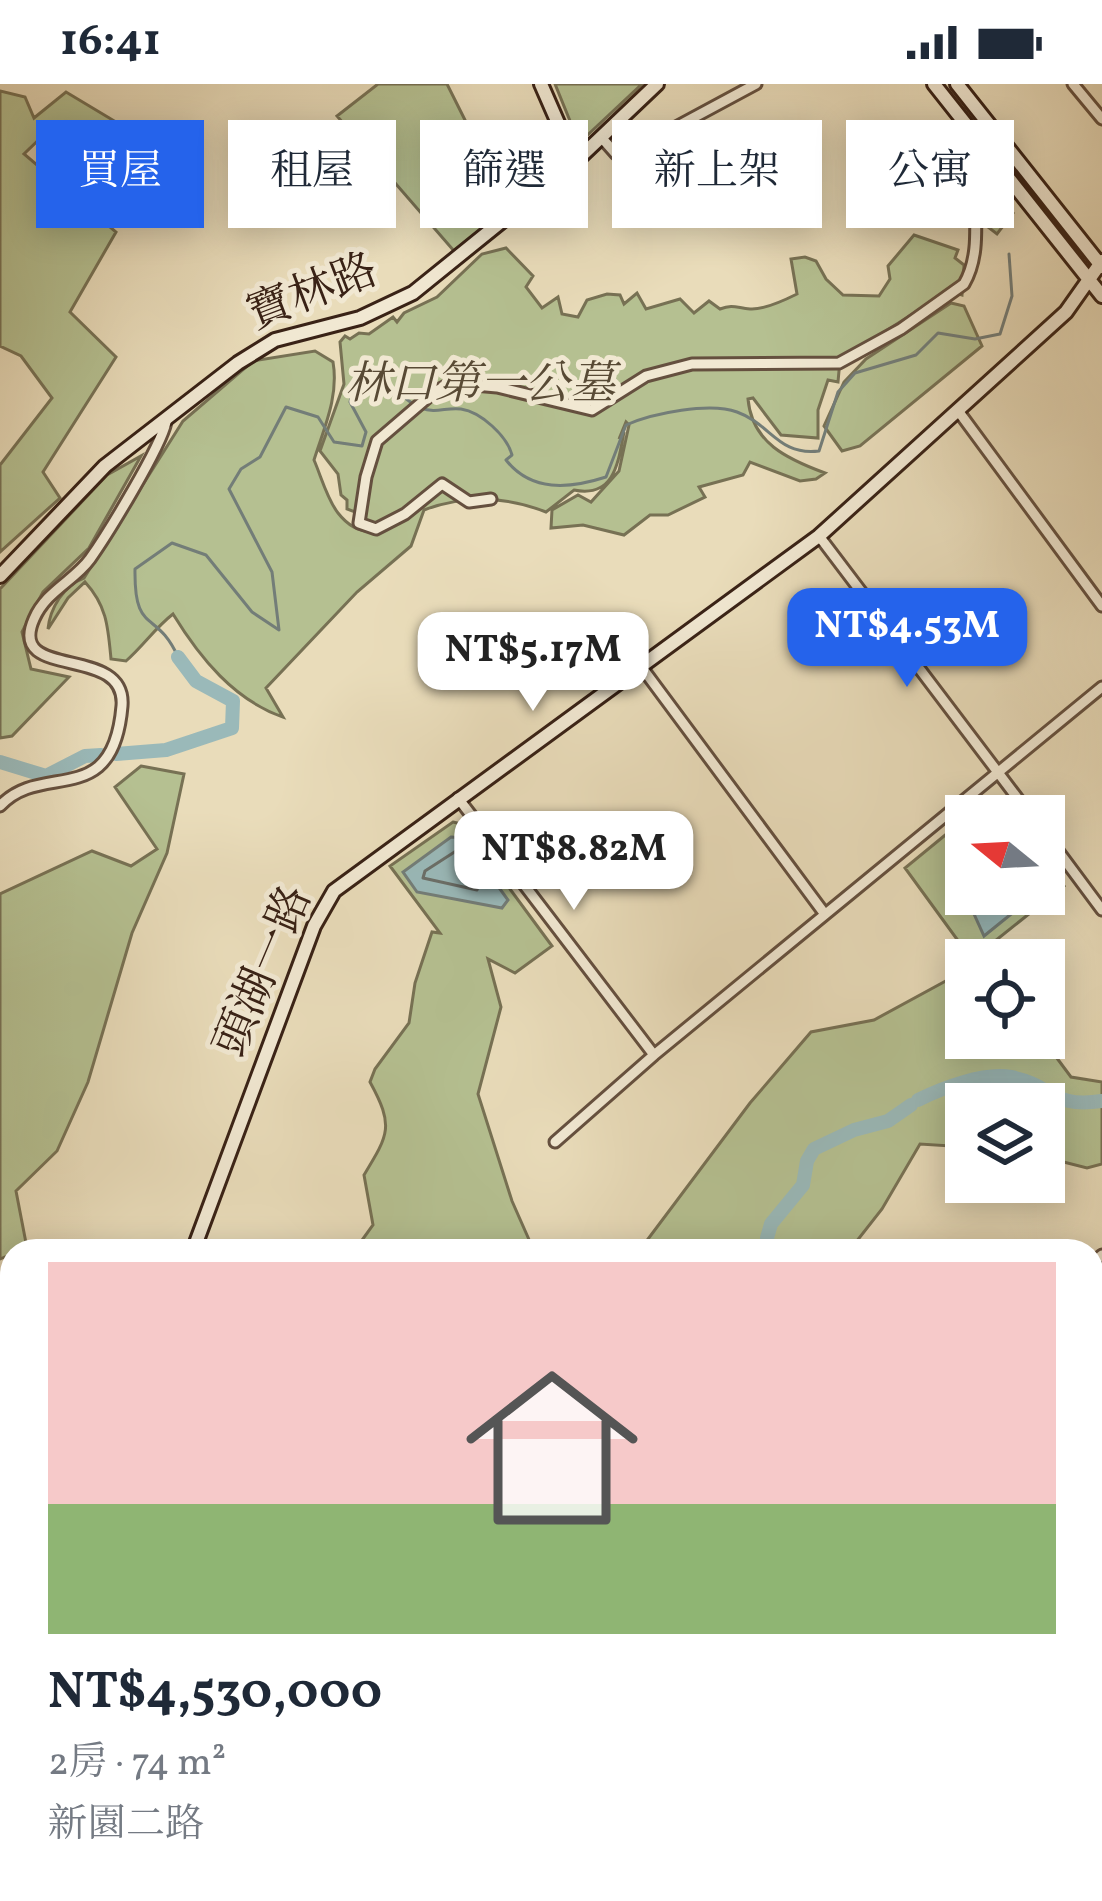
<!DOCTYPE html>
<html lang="zh-TW">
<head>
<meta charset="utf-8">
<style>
  body { margin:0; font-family:Vollkorn,"Noto Serif TC",serif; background:#f6f6f7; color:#1f2937; height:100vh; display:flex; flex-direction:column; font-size:45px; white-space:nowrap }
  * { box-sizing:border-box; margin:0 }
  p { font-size:39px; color:#747a83 }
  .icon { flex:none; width:66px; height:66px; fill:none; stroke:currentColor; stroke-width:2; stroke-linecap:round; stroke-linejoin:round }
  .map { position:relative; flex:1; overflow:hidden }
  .drawer { position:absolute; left:0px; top:1155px; width:1104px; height:663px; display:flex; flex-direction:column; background:#fff; border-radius:36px 36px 0 0; box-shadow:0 6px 30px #0003 }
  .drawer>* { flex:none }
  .banner { position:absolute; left:36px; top:36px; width:1032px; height:108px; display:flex; gap:24px }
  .needle { width:78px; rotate:288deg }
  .fabs { position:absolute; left:945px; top:711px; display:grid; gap:24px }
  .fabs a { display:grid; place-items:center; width:120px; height:120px; border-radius:0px; background:#fff; box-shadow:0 6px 30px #0003; font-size:60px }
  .price { position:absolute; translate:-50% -102px; padding:0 27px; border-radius:24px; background:#fff; color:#222; font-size:39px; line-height:78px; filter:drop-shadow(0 3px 6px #0008) }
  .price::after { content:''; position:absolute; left:50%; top:72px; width:36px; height:27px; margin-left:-18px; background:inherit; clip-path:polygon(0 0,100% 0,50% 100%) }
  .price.selected { background:#2563eb; color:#fff }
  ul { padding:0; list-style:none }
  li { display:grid; align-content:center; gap:24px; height:636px; padding:0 48px }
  li span { display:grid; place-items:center; height:372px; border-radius:0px; color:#555 }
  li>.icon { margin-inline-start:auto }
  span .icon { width:216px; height:216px; fill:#fffc; stroke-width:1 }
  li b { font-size:51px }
  .tag { padding:0 42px; border-radius:0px; background:#fff; box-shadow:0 6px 30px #0003; font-size:42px; line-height:108px }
  .tag.selected { background:#2563eb; color:#fff }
  .status { display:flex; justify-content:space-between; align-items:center; height:84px; padding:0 60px; background:#fff; direction:ltr }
  .status svg { height:33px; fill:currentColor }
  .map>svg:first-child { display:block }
  .green { fill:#b5c091; stroke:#777154; stroke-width:3 }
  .water { fill:#9ab9b9; stroke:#737d78; stroke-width:3 }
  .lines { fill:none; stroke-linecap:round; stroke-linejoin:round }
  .shore { stroke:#6a6e68; stroke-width:3 }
  .stream { stroke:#737d78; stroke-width:3 }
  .river { stroke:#9ab9b9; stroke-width:14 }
  .street-casing { stroke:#65503f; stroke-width:15 }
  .secondary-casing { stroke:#392216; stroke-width:18 }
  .street { stroke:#f1e8d2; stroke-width:9 }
  .secondary { stroke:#f1e8d2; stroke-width:12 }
  .labels { text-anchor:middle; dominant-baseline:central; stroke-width:10; stroke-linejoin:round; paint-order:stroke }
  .street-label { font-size:45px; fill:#392216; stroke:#f1e8d2 }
  .park-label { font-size:45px; font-style:italic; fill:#584a35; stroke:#f1e8d2 }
</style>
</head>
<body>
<div class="status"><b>16:41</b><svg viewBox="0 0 49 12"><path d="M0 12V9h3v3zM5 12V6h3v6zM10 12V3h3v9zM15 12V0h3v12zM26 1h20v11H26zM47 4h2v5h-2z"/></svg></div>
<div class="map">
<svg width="1102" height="1817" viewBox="0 0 1102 1817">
  <rect width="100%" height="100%" fill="#e9dcba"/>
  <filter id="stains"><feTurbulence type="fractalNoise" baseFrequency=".00167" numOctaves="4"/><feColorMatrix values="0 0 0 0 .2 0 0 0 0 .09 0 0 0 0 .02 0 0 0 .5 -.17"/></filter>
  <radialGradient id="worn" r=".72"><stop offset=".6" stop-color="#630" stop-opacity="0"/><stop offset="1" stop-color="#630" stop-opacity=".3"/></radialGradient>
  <!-- green -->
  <path class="green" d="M378,0H447L475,56L482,109L496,115L525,100V112L454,167L337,32Z
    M555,0H642L579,59Z
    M0,7L25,13L34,34L66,8L131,47L103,66L53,42L24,70L116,148L70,228L116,273L43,388L60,414L0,468V381L52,314L21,272L0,262Z
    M978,85L1013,129L997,150L975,133Z
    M914,151L958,166L955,174L964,181L962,211L949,207L840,276L838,298L828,296L818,326V354L781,351L753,314L748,315C752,359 787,375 825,389L816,395L800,397L750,378L743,391L699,403L705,413L668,431H650L624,451L583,441L551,444L552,426L578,411L591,418L619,387L629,341L626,338L619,355L624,348C618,380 614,414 574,406L546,428C505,412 464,411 424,426L411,462L357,508L266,604L283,633C234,616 200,574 173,530C155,544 144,561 126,577L111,575C108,543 107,522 85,498L68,514L48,545C50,524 64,501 84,494L183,337L253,277L315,267L333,278C339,312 324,344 314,376C321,392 327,415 338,429C370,470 409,433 437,410L441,404L380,442L361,437L358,429L347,425V416L341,411L338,390L320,367L344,300L340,258L345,252L350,255L359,249L369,250L393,233L397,238L404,229L437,213L482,170L506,164L533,192L526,203L542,224L558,213L562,230L578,233L587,216L607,210L620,211L624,220L637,209L646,225L680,215L694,229L709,217L720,225C733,220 737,224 750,225C763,226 785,216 797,210L791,175L805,173L816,177L826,195L843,211L879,212L890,195L888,182Z
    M951,219L964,222L982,262L860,362L842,367L824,342L844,298L866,275Z
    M141,372L89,464L43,508L22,548L31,585L69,593L12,652L0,654V505L107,391Z
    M141,682L184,690L167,769L132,849L88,998L57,1067L16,1107L27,1164L0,1175V810L92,767L131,782L157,765L115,703Z
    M966,734V810H1044V776L1064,802L985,865L967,869L905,784Z
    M453,738L462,740L552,862L515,889L488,875L501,923L478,1010L512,1117L534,1167H313L323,1161L360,1159L373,1141L364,1091C389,1050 394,1042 370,998L375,985L409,939L415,899L432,848L440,849L390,782Z
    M966,886V954H1042L1071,993L1102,998V1080L1087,1084L1044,1073V1020H966V1063L920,1060L882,1125L849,1167H639L750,1019L811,948L874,936Z
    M1102,1509V1635L1092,1642V1518Z
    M12,1620V1723L0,1728V1629Z
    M12,1740V1806H128L92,1817H0V1772Z
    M575,1806H707L712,1817H582Z
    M797,1806H918L912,1817H788Z"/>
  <!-- water -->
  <path class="water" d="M451,753L463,754L508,816L502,824L417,808L403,788Z
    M966,782V810H1036L984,852L955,788Z"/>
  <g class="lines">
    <!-- shore -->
    <path class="shore" d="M456,767L480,798L477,806L423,794L425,787Z"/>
    <!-- stream -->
    <path class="stream" d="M421,324C436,330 446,323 461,325C481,328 507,352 512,371L506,376C531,408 569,405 606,393L626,341C653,329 710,318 737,328C771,340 778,372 819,367L838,308L855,289L916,271L938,249L975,255L1000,250L1012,212L1009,170
      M178,573C156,524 134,552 135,485L172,459L206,471L252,528L279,546L272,488L229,405L241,385L260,373L286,323L318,333L334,358L362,362L366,348L350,318L358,288L367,285L413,320"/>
    <!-- river -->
    <path class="river" d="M116,670L166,666L232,644L233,617L196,597L178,573
      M0,678L46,692L85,672L101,671
      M918,1016C942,1004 984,988 1011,993C1052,1001 1052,1025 1102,1017
      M770,1167L767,1154L771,1140L803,1101L807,1077L814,1065L854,1046L888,1037L911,1021
      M1092,1664L1102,1656
      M329,1817L335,1808
      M917,1817L931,1806"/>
    <!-- street casing -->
    <g class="street-casing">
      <path id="street" d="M1073,0L1102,35
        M601,53L616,70L624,71L756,0
        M959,328L1102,522
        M491,415L469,418L442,400L405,430L376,445L359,439L366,393L377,357L434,308L452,299L497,303L592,326L646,292L692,280L839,279L901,245L964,200C988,159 965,105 982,62
        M819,452L1031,732
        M640,581L824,829
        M458,714L654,971
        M0,722C42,676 113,728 122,622C127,559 6,598 34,535C46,507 74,497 90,475C107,451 161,363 166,338
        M1044,748L1102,826
        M555,1058L654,971L1102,603
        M1092,1179L1102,1171
        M1092,1433L1102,1424
        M0,1760L1,1758
        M358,1806L408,1817
        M241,1817L256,1806"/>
    </g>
    <!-- secondary casing -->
    <g class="secondary-casing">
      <path id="secondary" d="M541,0L575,78
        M934,0L1102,212
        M957,0L1102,183
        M0,492L105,382L238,279L275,256L360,234L413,209L575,78L657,0
        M193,1167L314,842L334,807L819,452L1066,228L1102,177
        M0,1365L12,1364"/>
    </g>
    <!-- street -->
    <use href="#street" class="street"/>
    <!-- secondary -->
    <use href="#secondary" class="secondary"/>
  </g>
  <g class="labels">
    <!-- street labels -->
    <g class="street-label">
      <text transform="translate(313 210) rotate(-21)">寶林路</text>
      <text transform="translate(265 888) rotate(-67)">頭湖一路</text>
    </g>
    <!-- park labels -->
    <g class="park-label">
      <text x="480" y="302">林口第一公墓</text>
    </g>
  </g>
  <rect width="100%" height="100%" filter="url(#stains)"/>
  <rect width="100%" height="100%" fill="url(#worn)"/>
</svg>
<div class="fabs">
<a><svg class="needle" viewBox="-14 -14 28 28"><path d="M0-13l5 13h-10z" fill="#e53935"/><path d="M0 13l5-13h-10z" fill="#747a83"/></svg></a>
<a><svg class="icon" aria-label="locate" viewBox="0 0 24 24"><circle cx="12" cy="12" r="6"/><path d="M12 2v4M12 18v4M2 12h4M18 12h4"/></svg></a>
<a><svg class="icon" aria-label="layers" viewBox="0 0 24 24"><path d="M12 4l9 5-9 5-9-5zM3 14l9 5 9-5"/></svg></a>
</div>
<b class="price selected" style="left:907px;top:606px">NT$4.53M</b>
<b class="price" style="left:533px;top:630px">NT$5.17M</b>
<b class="price" style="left:574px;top:829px">NT$8.82M</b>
<div class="banner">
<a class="tag selected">買屋</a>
<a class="tag">租屋</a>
<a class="tag">篩選</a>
<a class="tag">新上架</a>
<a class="tag">公寓</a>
</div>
<section class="drawer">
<ul>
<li><span style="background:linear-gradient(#f6c9c9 65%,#8fb573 0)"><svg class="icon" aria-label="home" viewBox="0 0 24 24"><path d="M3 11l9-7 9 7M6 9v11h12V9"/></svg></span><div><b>NT$4,530,000</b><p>2房 · 74 m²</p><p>新園二路</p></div></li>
</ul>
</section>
</div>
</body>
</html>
